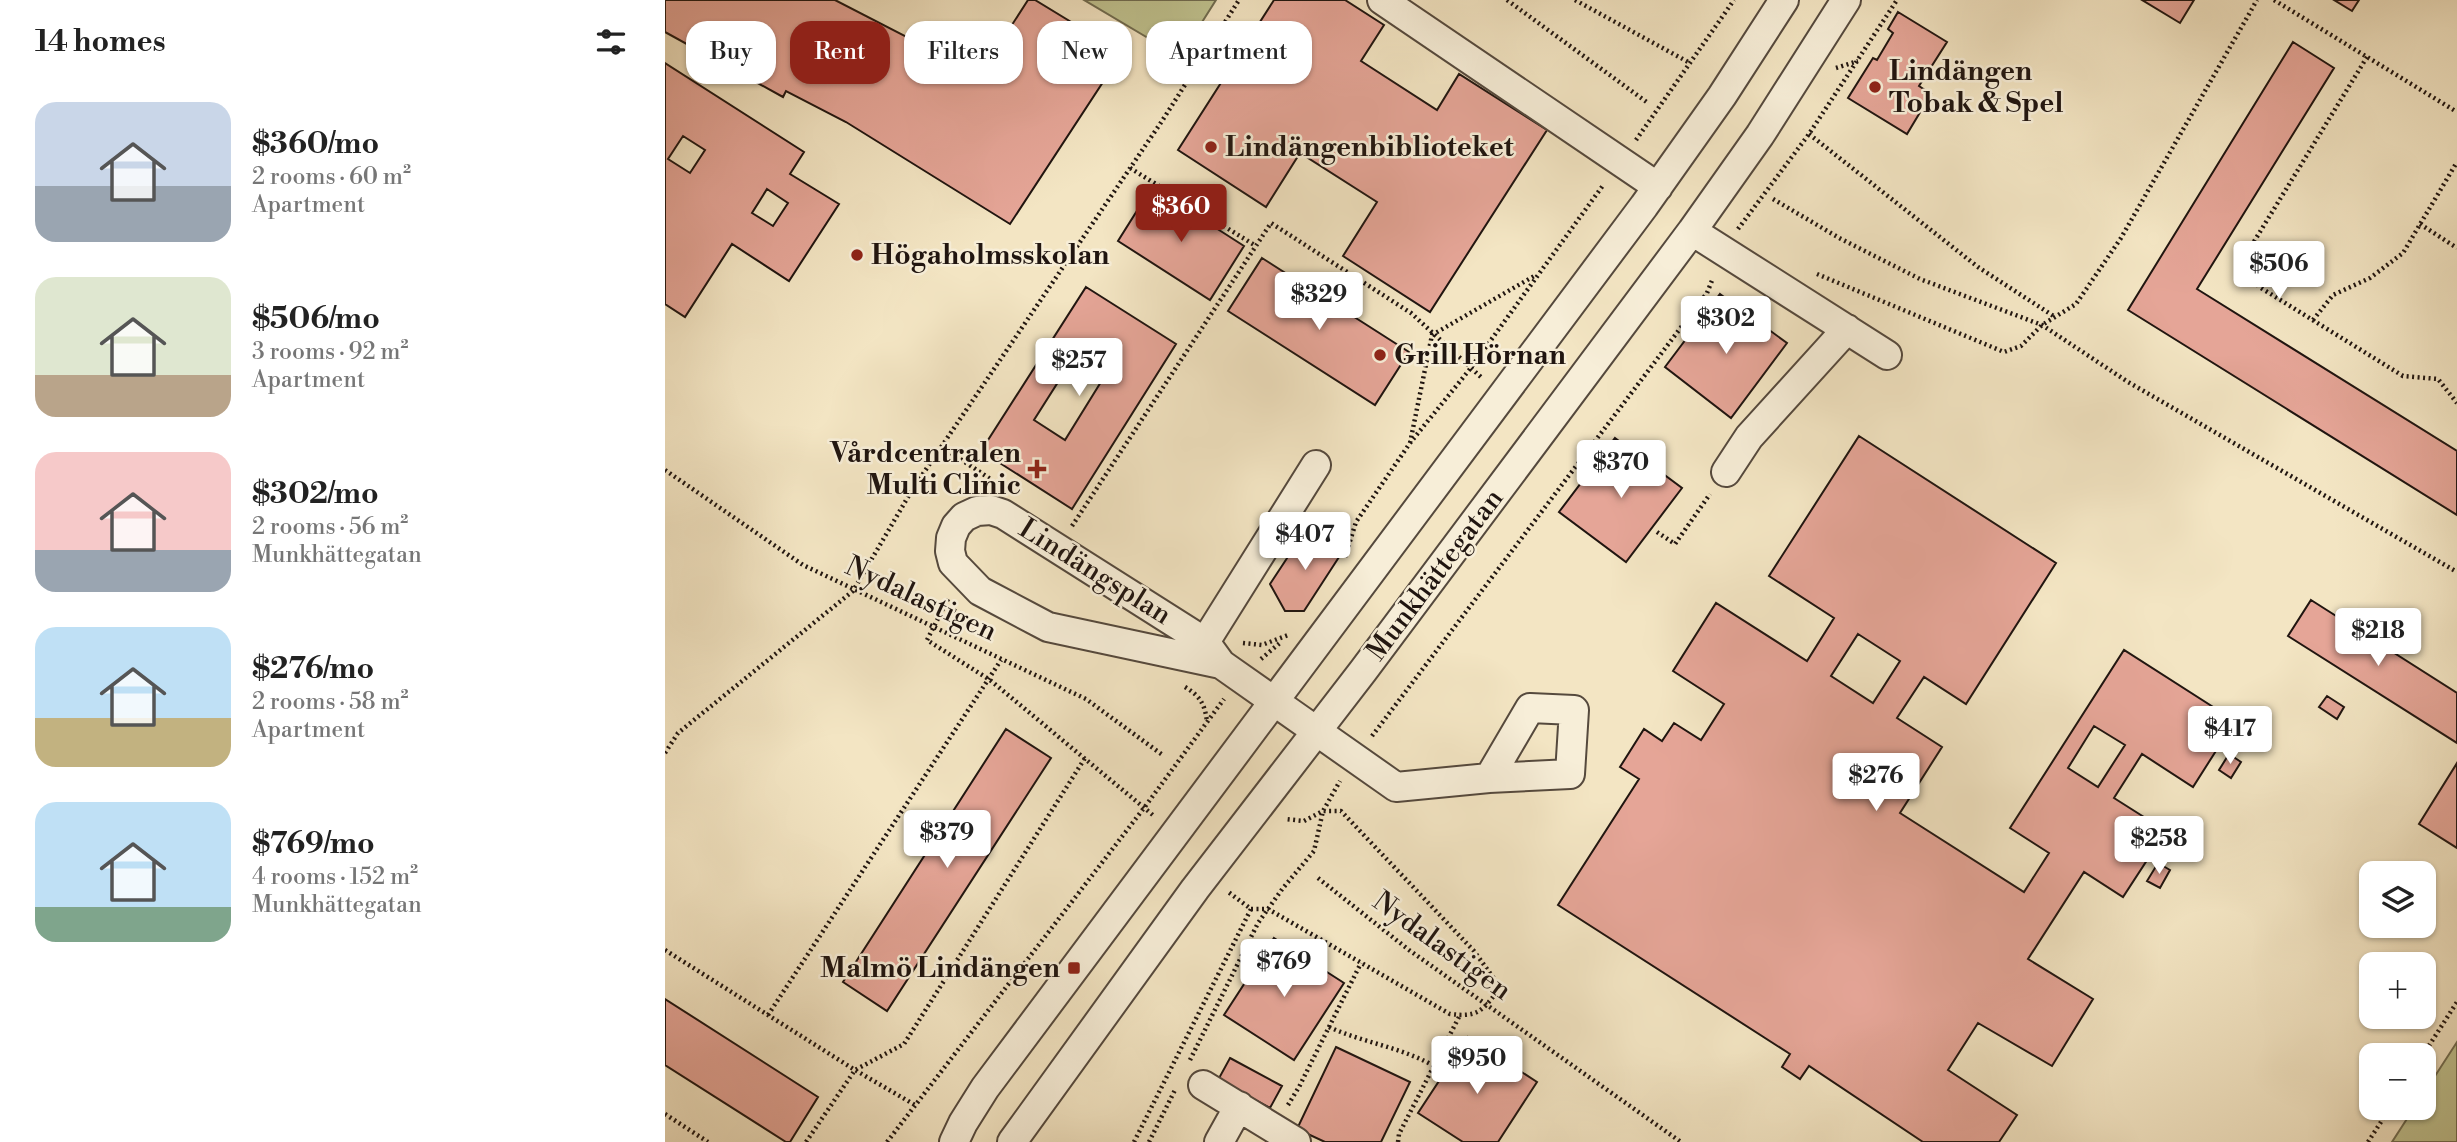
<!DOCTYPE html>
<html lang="en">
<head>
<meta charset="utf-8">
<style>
  body { margin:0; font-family:"Libre Bodoni",serif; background:#f6f6f6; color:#222; height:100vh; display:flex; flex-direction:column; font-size:26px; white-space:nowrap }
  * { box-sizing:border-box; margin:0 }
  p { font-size:23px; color:#767676 }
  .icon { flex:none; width:38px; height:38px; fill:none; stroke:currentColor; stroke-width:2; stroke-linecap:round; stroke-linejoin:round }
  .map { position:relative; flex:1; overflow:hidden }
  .side { display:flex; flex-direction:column; background:#fff; width:665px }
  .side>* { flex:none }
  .hud { position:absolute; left:21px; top:21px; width:665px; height:63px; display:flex; gap:14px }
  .controls { position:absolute; left:1694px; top:861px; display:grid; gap:14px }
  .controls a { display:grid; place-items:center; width:77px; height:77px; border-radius:14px; background:#fff; box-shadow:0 2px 5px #0004; font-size:35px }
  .price { position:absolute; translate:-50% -60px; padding:0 16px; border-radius:7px; background:#fff; color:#222; font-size:23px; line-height:46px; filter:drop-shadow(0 2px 4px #0008) }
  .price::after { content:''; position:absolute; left:50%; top:42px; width:21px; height:16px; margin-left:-10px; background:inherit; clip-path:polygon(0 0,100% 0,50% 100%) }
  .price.selected { background:#8f2418; color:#fff }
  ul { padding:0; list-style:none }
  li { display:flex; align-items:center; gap:21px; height:175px; padding:0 35px }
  li span { display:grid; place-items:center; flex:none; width:196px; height:140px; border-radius:21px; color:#555 }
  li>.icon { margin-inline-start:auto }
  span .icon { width:84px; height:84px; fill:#fffc; stroke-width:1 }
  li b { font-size:30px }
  h2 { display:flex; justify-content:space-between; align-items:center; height:84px; padding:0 35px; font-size:30px }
  .pill { padding:0 24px; border-radius:21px; background:#fff; box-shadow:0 2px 5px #0004; font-size:24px; line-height:63px }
  .pill.selected { background:#8f2418; color:#fff }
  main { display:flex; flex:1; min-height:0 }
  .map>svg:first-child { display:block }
  .green { fill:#c0c390; stroke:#706c50; stroke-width:2 }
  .building { fill:#e5a597; stroke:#201510; stroke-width:2; fill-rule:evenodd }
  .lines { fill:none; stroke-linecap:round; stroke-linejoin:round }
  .minor-casing { stroke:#55493d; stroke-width:32 }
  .path { stroke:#201510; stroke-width:4.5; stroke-dasharray:2 3.5; stroke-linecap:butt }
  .minor { stroke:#f7eed8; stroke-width:28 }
  .poi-dot { fill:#8f2418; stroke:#f7eed8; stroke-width:2.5 }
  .labels { text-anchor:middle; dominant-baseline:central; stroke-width:5; stroke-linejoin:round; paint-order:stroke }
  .poi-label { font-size:28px; font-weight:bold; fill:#201510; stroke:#f7eed8; text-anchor:start }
  .street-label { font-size:28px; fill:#201510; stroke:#f7eed8 }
</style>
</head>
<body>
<main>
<section class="side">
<h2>14 homes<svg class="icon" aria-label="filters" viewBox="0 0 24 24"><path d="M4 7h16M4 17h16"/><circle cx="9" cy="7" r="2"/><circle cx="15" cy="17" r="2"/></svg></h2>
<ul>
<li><span style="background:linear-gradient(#c9d6e8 60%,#9aa5b1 0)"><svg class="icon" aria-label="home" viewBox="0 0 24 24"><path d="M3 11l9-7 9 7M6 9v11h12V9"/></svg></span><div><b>$360/mo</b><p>2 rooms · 60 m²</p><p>Apartment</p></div></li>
<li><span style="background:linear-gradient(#dfe7d0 70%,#b9a48a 0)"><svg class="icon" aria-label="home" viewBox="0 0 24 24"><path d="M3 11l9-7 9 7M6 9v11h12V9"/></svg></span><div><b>$506/mo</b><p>3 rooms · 92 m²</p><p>Apartment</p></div></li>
<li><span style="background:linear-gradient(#f6c9c9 70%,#9aa5b1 0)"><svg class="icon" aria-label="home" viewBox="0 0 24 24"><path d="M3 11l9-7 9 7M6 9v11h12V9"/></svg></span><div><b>$302/mo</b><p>2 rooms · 56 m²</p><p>Munkhättegatan</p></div></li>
<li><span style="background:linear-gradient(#bfe0f5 65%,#c2b280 0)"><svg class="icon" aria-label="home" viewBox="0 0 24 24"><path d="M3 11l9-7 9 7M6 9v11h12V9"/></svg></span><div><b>$276/mo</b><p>2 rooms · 58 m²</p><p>Apartment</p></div></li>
<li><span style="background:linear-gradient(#bfe0f5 75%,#7fa58c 0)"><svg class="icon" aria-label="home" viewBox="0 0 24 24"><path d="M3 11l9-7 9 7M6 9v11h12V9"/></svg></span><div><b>$769/mo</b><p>4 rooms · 152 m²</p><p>Munkhättegatan</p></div></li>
</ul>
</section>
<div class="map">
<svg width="1792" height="1142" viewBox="0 0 1792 1142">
  <rect width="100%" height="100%" fill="#f3e5c3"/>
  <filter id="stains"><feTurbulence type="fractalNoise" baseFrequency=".00286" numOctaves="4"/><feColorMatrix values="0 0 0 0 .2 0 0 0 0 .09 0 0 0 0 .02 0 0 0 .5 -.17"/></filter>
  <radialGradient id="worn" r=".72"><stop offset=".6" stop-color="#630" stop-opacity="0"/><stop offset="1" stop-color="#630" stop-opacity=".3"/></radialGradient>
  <!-- green -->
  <path class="green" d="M419,0H551L515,57Z
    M1792,1042V1142H1727L1749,1108H1759V1093Z"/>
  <!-- building -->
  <path class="building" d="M0,0H170L242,37L312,79L363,0H370L457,53L345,224L181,122L121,91L118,97L0,32Z
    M609,0H680L719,25L696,61L772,110L794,74L882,130L765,312L678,256L712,202L635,153L601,207L513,150Z
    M1477,0H1529L1515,23Z
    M1669,0H1694L1687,11Z
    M1233,12L1282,42L1254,86L1266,94L1242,134L1183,98L1208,58L1212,60L1228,33L1223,29Z
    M1628,42L1669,68L1532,289L1792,451V515L1463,310Z
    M0,63L139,152L125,174L174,204L124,281L67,244L20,317L0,304ZM18,136L40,150L25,173L3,159ZM102,189L123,203L108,226L87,213Z
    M487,187L579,246L545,300L453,241Z
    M597,258L744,352L710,405L563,311Z
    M421,287L511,344L407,509L316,451ZM409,357L439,377L400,440L369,420Z
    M1055,294L1122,343L1066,418L1000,367Z
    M1194,436L1391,563L1301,704L1259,677L1232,718L1277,747L1235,813L1359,892L1384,853L1345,828L1459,650L1570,721L1528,787L1477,754L1449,798L1501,831L1458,897L1419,872L1363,959L1428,999L1387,1066L1313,1023L1283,1070L1352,1115L1334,1142H1258L1144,1066L1135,1079L1117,1067L1125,1054L893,905L974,779L955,767L979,729L997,741L1009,723L1036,740L1059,704L1008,671L1051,603L1142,661L1169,618L1104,576ZM1193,634L1235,661L1208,703L1166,676ZM1429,726L1460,745L1433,787L1403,768Z
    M950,438L1017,488L961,562L894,512Z
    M636,537H668L676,554L639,611H620L605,584Z
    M1646,600L1792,693V743L1623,636Z
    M1662,696L1679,707L1672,719L1654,707Z
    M341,729L386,758L222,1011L178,982Z
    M1564,754L1576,762L1566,778L1554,770Z
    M1792,763V848L1754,824Z
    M1493,863L1505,870L1495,888L1482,881Z
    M609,938L679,983L629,1060L559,1015Z
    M0,999L153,1097L125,1142H121L0,1065Z
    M803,1037L872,1082L833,1142H798L753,1113Z
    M671,1047L745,1082L716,1142H660L632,1129Z
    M565,1058L617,1086L605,1108L553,1080Z"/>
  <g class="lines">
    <!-- minor casing -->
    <g class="minor-casing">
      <path id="minor" d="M717,0L993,187
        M1027,231L1222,355
        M1061,472L1084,437L1182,329
        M540,642L651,465
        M556,664L383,627L315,591L288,563L285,551L286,538L291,526L299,517L312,511L326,510L338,514L540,642L556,664L731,787L824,778L905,774L909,710L865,708L824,778
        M538,1085L631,1142
        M289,1142L298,1123L320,1088L979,206L1057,96L1119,0
        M347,1142L530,889L698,671L1027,231L1095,135L1181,0
        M554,1142L574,1106"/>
    </g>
    <!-- path -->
    <path class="path" d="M842,0L983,103
      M910,0L1025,63
      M1609,0L1792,112
      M1702,57L1582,253C1581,269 1584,278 1596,288L1738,376L1773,379L1792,403
      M1171,68L1193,61
      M1144,134L1313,267L1390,317
      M971,140L1069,0
      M465,168L591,246
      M1108,199L1176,239L1255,279L1377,325L1463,382L1792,572
      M1755,224L1792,248
      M1073,229L1144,134L1232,0
      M1152,274L1339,352L1356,346L1377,325L1411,304L1456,238L1592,0
      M1648,320L1668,295L1705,278L1738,253L1792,162
      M745,443L767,335L871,275
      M277,447L327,480
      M0,470L138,565L421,699L499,756
      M407,526L606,223L746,313L817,378
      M992,532L1010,544L1045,494
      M680,557L691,522L745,443L805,369L939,184
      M283,599L262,640L325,680L489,816
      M279,606L297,614
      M578,643L597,645L623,635
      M596,659L616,642
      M520,687C535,696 540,704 542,722
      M707,736L1042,293L1048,278
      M0,753L13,733L188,591L247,490L497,121L574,0
      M653,878L744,950L1016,1142
      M586,909H603L785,1014C810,1017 816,1013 831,993L830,980L809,951L676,811H658L639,821L620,819
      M0,950L190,1070L250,1105
      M103,1015L336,660
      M664,1027C699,1043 736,1047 769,1066
      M1758,1055L1792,1002
      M525,1060L593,923L618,888L649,851L658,811L675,781
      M623,1105L634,1087L696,963
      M0,1114L43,1142
      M141,1142L190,1070L239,1044L420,758
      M222,1142L479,808L559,699
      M469,1142L586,909L562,891
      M484,1142L510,1090
      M733,1142L734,1134L795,1015
      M1703,1142L1725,1108"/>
    <!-- minor -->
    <use href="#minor" class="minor"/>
  </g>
  <!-- markers -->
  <g class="poi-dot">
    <circle cx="1210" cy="87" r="7"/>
    <circle cx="546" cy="147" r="7"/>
    <circle cx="192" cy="255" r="7"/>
    <circle cx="715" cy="355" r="7"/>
    <path d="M368.5 458.5h7v7h7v7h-7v7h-7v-7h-7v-7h7z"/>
    <rect x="402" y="961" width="14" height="14" rx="3.5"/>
  </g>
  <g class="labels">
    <!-- poi labels -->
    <g class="poi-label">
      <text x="1224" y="71">Lindängen<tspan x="1224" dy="32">Tobak &amp; Spel</tspan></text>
      <text x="560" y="147">Lindängenbiblioteket</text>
      <text x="206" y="255">Högaholmsskolan</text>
      <text x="729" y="355">Grill Hörnan</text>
      <text x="356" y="453" text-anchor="end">Vårdcentralen<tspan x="356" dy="32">Multi Clinic</tspan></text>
      <text x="395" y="968" text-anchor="end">Malmö Lindängen</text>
    </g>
    <!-- street labels -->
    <g class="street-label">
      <text transform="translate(430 572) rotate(32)">Lindängsplan</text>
      <text transform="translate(770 575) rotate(-53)">Munkhättegatan</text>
      <text transform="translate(256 599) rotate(25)">Nydalastigen</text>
      <text transform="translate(777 946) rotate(36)">Nydalastigen</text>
    </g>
  </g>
  <rect width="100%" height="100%" filter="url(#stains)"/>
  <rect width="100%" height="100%" fill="url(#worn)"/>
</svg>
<div class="controls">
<a><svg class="icon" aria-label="layers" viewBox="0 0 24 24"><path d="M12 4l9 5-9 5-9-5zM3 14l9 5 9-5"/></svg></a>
<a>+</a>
<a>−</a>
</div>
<b class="price selected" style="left:516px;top:244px">$360</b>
<b class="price" style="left:1614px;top:301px">$506</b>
<b class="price" style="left:654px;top:332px">$329</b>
<b class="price" style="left:1061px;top:356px">$302</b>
<b class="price" style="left:414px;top:398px">$257</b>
<b class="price" style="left:956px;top:500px">$370</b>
<b class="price" style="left:640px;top:572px">$407</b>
<b class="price" style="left:1713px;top:668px">$218</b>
<b class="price" style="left:1565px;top:766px">$417</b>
<b class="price" style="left:1211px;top:813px">$276</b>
<b class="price" style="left:282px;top:870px">$379</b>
<b class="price" style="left:1494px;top:876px">$258</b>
<b class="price" style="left:619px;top:999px">$769</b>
<b class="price" style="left:812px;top:1096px">$950</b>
<div class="hud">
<a class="pill">Buy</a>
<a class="pill selected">Rent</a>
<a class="pill">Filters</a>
<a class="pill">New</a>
<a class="pill">Apartment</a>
</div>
</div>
</main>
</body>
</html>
